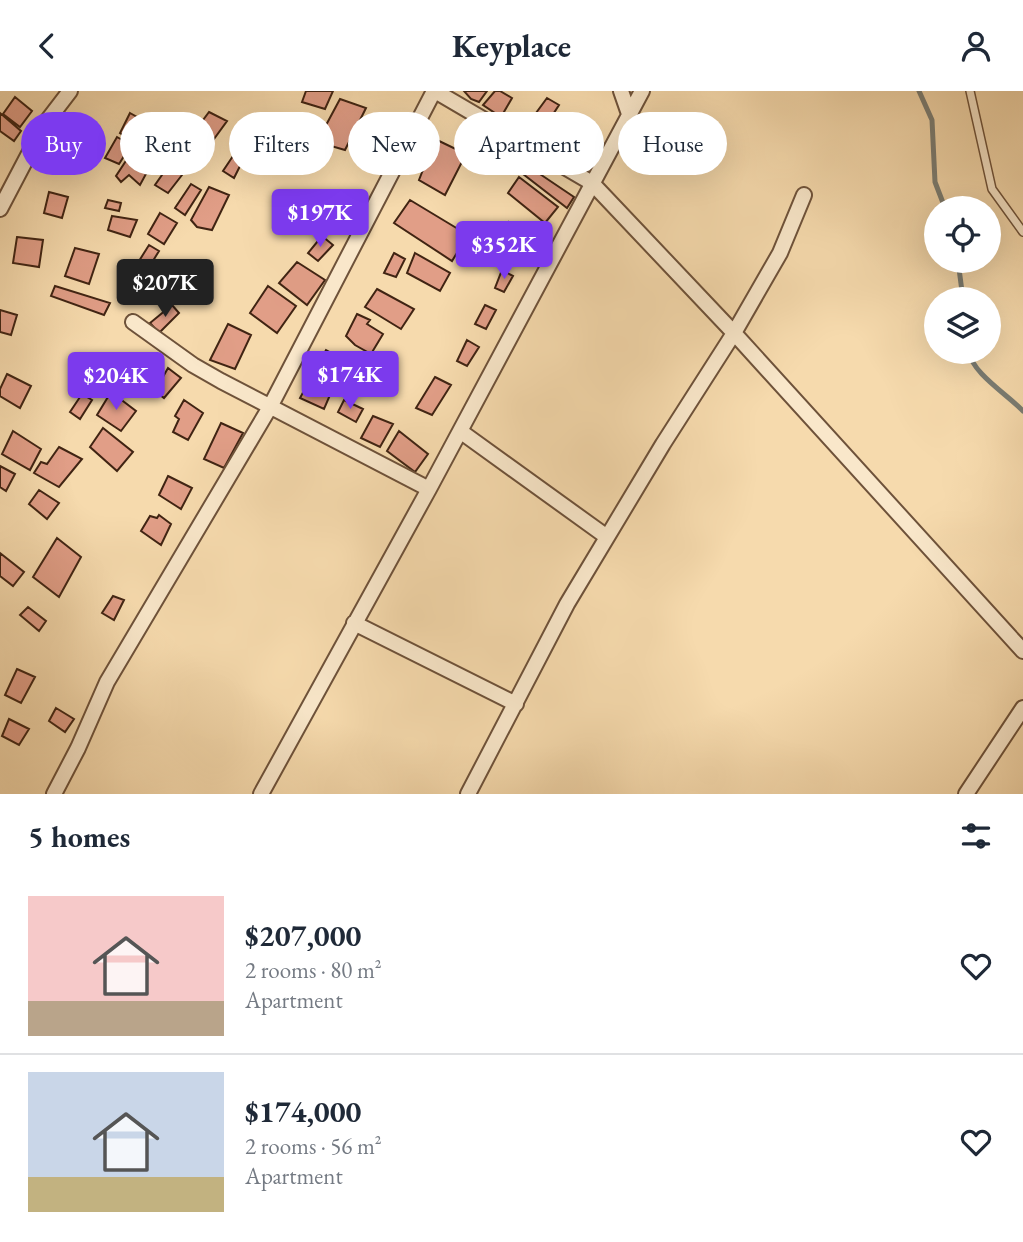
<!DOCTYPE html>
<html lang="en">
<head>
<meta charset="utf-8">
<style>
  body { margin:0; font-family:"EB Garamond",serif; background:#f2f2f3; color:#1f2937; height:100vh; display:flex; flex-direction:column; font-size:26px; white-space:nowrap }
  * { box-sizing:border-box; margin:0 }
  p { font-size:23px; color:#747a83 }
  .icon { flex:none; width:38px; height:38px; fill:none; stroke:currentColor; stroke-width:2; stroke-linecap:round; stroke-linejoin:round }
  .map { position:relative; height:703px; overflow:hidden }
  .sheet { display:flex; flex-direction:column; background:#fff; flex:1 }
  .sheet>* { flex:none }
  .hud { position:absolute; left:21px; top:21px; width:982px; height:63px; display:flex; gap:14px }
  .buttons { position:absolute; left:924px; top:105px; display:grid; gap:14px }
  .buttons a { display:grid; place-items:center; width:77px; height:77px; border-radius:50%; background:#fff; box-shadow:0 7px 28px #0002; font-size:35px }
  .price { position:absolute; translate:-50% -60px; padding:0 16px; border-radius:7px; background:#7c3aed; color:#fff; font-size:23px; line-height:46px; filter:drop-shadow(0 2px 4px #0008) }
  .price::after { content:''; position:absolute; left:50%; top:42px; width:21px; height:16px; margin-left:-10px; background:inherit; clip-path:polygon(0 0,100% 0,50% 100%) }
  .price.current { background:#222; color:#fff }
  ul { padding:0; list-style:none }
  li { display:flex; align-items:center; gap:21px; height:175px; padding:0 28px }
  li+li { border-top:2px solid #e0e1e3 }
  li span { display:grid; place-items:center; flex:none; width:196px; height:140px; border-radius:0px; color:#555 }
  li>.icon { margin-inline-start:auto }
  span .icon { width:84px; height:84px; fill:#fffc; stroke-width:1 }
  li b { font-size:30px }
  h2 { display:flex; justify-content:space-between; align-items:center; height:84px; padding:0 28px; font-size:30px }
  .chip { padding:0 24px; border-radius:32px; background:#fff; box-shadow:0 7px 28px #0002; font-size:24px; line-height:63px }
  .chip.current { background:#7c3aed; color:#fff }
  header { display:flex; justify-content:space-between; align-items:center; height:91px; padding:0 28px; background:#fff; font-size:32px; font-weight:700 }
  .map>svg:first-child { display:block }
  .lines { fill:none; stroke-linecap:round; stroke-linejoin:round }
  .stream { stroke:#7a7d74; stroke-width:5 }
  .building { fill:#e19e87; stroke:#402413; stroke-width:2 }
  .lane-casing { stroke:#6e523a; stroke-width:10 }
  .street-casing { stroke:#6e523a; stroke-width:18 }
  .lane { stroke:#f9e7ca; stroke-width:7 }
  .street { stroke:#f9e7ca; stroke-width:14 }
</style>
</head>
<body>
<header><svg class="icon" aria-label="back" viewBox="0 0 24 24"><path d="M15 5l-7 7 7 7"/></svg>Keyplace<svg class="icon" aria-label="person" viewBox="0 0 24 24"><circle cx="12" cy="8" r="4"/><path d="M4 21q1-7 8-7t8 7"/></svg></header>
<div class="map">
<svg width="1023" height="703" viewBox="0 0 1023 703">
  <rect width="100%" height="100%" fill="#f6daad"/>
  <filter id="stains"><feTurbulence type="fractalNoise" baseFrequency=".00286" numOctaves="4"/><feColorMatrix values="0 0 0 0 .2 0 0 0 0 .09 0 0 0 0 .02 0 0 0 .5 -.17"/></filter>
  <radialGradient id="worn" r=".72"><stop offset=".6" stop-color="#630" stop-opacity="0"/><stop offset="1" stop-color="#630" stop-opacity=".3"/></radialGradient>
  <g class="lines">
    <!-- stream -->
    <path class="stream" d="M919,0L932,29L935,91L945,117
      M958,170L963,208
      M969,261C972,282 1008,304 1023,320"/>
  </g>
  <!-- building -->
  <path class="building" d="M306,0H333L325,18L302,11Z
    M464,0H487L479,11L471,8Z
    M495,0H500L512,7L501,26L483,14Z
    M15,6L32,20L20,36L3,23Z
    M547,7L559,14L548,31L536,22Z
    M340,8L366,17L345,59L317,51Z
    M209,21L227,30L206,59L189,48Z
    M0,22L21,40L14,50L0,40Z
    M130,22L160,39L149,59L120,42Z
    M385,24L405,36L394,54L381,50L373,42Z
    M80,28L94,35L90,44L77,37Z
    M61,35L68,40L54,67L46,62Z
    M579,38L590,43L578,64L567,58Z
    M168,39L182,43L171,58L157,53Z
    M117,46L131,54L119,73L105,67Z
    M435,48L466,63L445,104L419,89Z
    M135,56L154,68L140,94L129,84L121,91L116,85Z
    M239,56L247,61L234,87L223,80Z
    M169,74L182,84L168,102L155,94Z
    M528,75L574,106L567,117L523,83Z
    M519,86L558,116L545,132L508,102Z
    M191,93L201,99L185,124L175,117Z
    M209,96L229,104L212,139L197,136L191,129Z
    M49,101L68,106L62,127L44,122Z
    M108,109L121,112L119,120L105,117Z
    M410,109L468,144L452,170L394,132Z
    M160,122L177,132L164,153L148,143Z
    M112,125L137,129L130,146L108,139Z
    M509,131L536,149L524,169L497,149Z
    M322,145L333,154L318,170L308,162Z
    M17,146L43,149L39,176L13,172Z
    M149,154L159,160L148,178L139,170Z
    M75,157L99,163L89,193L65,185Z
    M394,162L405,168L396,186L384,182Z
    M415,162L450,182L440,200L407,182Z
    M297,171L325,189L307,214L279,192Z
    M502,179L513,185L504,201L495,197Z
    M55,195L110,212L104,224L51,205Z
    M268,195L296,215L277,242L250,222Z
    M377,198L414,218L401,238L365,216Z
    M172,214L179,222L159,242L150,232Z
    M485,214L496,219L486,238L475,233Z
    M0,219L17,224L11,244L0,241Z
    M357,223L370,229L367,233L383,243L371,263L355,254L346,245Z
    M228,233L251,244L235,278L210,269Z
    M467,249L479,256L467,275L457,270Z
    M326,259L335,264L324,291L333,297L324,318L300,307Z
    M168,277L181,287L164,307L155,300Z
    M7,283L31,295L20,317L0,305V298Z
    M435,286L451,294L432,324L416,317Z
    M111,301L136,320L121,340L97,324Z
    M82,303L92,309L80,328L70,321Z
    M184,309L203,322L188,349L173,341L179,328L175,325Z
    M344,309L363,318L356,331L338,321Z
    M373,325L393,333L380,356L361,347Z
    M221,332L243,342L224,377L204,368Z
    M103,337L133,361L117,380L90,356Z
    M13,340L41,358L30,379L2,363Z
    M399,340L428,363L415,381L387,360Z
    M59,356L82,368L59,396L34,382L41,371L47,373Z
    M0,375L15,383L6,400L0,396Z
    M168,385L192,397L181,418L159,404Z
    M39,399L59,412L47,428L29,413Z
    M159,424L171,433L161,454L141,440L150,425L157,427Z
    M57,447L81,466L59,506L33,486Z
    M0,462L24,481L13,495L0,485Z
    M113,505L124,509L114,529L102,522Z
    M28,516L46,530L39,540L20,524Z
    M17,578L35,586L21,612L5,604Z
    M56,617L74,628L65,641L49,630Z
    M9,628L29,638L19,654L2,645Z"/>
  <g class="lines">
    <!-- lane casing -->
    <g class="lane-casing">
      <path id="lane" d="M970,0L992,98L1023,141"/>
    </g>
    <!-- street casing -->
    <g class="street-casing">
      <path id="street" d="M435,0L592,92L734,242L1023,560
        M621,0L629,23
        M0,118L44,34L70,0
        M133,231L193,274L221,290L429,398
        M460,340L607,446
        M354,532L516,613
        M54,703L78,657L107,591L270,316L434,0
        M261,703L429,398L642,0
        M468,703L567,513L663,353L734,242L780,162L804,104
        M966,703L1023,617"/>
    </g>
    <!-- lane -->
    <use href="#lane" class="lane"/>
    <!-- street -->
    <use href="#street" class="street"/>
  </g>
  <rect width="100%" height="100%" filter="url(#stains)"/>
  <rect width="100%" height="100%" fill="url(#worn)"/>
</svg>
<div class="buttons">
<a><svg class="icon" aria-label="locate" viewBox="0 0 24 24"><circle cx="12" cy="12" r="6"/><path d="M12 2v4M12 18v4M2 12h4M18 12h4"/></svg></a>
<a><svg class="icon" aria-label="layers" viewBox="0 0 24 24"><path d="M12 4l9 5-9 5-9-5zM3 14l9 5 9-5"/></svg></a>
</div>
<b class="price" style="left:320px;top:158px">$197K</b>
<b class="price" style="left:504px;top:190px">$352K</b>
<b class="price current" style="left:165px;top:228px">$207K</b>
<b class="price" style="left:350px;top:320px">$174K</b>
<b class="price" style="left:116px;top:321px">$204K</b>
<div class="hud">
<a class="chip current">Buy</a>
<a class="chip">Rent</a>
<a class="chip">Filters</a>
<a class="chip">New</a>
<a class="chip">Apartment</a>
<a class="chip">House</a>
</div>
</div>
<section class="sheet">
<h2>5 homes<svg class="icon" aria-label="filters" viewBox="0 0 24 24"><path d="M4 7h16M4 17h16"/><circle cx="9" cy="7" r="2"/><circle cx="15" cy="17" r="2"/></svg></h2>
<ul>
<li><span style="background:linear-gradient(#f6c9c9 75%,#b9a48a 0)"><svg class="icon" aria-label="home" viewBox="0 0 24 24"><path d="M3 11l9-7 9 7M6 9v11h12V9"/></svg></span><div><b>$207,000</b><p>2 rooms · 80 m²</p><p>Apartment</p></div><svg class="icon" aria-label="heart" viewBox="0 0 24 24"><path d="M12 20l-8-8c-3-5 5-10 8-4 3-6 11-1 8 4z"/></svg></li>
<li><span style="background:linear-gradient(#c9d6e8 75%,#c2b280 0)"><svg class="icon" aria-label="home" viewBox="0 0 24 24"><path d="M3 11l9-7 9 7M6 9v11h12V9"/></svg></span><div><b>$174,000</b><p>2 rooms · 56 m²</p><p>Apartment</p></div><svg class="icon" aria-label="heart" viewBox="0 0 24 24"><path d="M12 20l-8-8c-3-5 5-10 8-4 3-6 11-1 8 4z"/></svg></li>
</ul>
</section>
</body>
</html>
